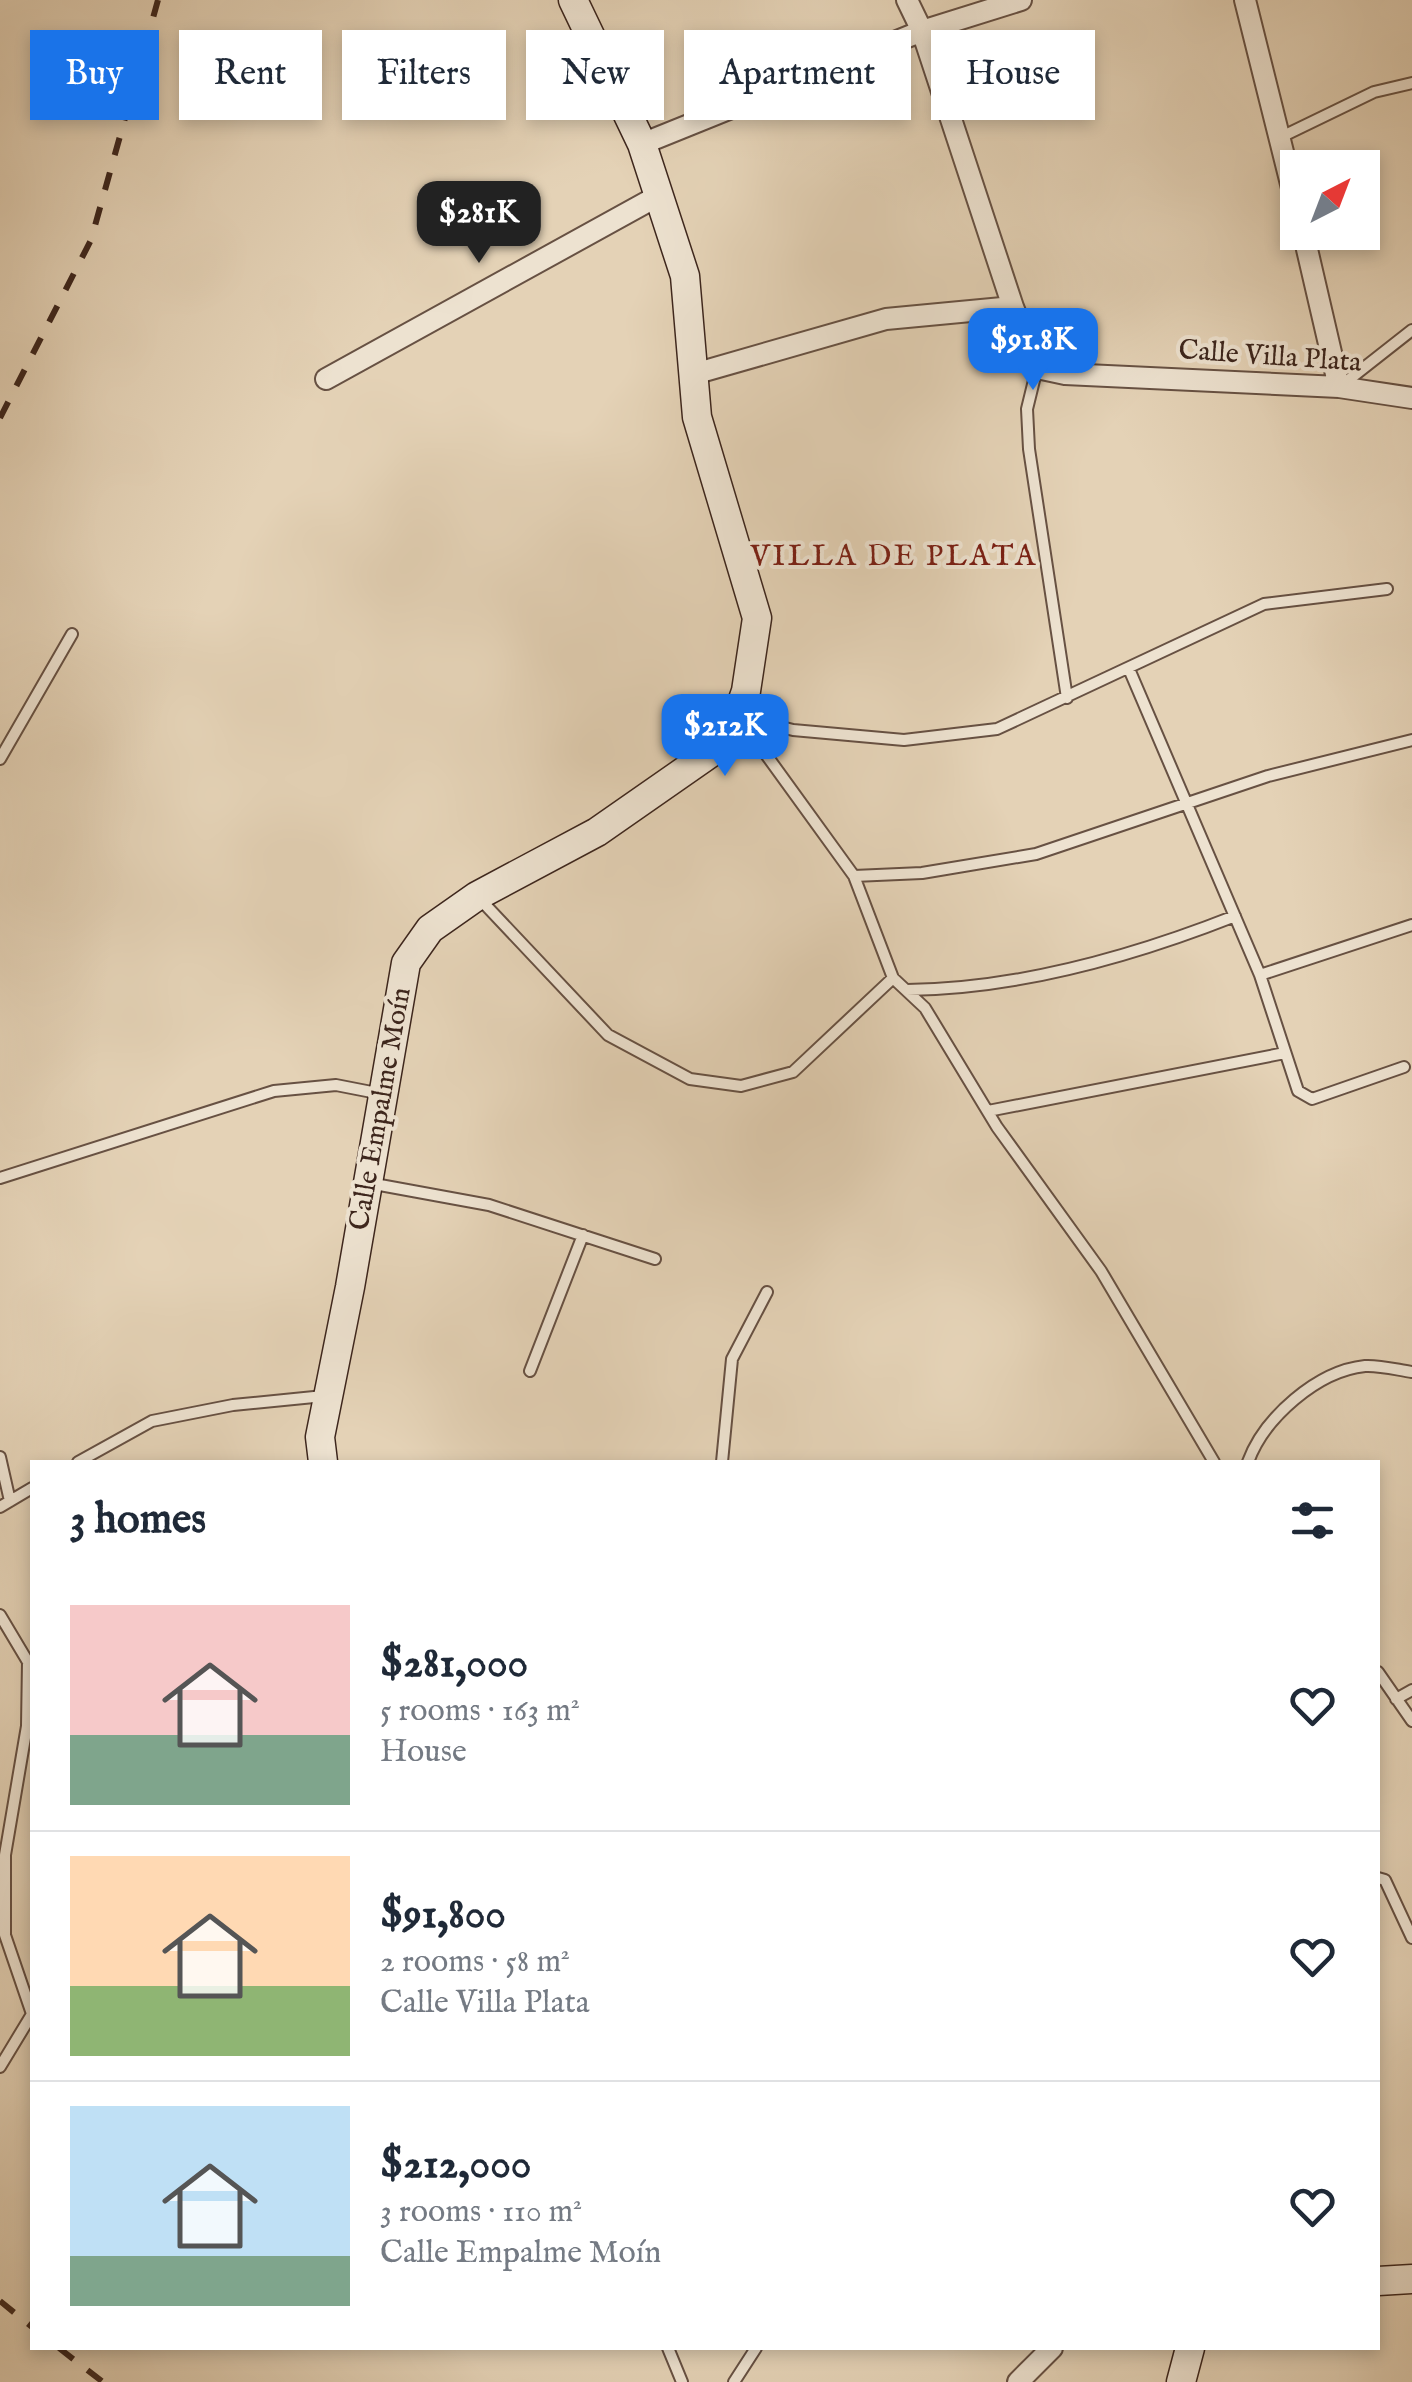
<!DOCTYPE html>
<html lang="en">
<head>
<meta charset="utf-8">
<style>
  body { margin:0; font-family:"IM FELL English",serif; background:#f6f6f7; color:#1f2937; height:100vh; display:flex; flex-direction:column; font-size:38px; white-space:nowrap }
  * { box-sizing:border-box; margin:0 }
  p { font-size:32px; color:#747a83 }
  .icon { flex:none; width:55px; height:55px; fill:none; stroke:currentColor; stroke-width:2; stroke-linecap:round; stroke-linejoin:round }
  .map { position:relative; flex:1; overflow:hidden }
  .side { position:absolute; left:30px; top:1460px; width:1350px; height:890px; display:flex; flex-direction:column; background:#fff; border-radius:0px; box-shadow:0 5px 15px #0003 }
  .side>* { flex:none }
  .guide { position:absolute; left:30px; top:30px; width:1352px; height:90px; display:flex; gap:20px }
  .needle { width:65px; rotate:42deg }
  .buttons { position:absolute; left:1280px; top:150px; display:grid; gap:20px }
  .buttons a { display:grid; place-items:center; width:100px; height:100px; border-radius:0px; background:#fff; box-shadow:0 5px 15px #0003; font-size:50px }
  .price { position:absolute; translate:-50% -85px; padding:0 22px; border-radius:20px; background:#1a73e8; color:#fff; font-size:32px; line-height:65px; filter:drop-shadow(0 2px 5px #0008) }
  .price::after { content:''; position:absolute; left:50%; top:60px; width:30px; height:22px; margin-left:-15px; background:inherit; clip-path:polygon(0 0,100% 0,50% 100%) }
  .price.selected { background:#222; color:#fff }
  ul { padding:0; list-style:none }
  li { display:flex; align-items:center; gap:30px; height:250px; padding:0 40px }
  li+li { border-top:2px solid #e0e1e3 }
  li span { display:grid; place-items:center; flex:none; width:280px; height:200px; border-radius:0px; color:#555 }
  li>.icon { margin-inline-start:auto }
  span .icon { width:120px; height:120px; fill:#fffc; stroke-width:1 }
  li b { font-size:42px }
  h2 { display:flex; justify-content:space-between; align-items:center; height:120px; padding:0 40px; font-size:42px }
  .tag { padding:0 35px; border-radius:0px; background:#fff; box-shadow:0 5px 15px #0003; font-size:35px; line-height:90px }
  .tag.selected { background:#1a73e8; color:#fff }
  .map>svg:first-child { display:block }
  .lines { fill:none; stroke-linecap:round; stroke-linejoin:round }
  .lane-casing { stroke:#675143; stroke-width:14 }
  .street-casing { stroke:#675143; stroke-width:24 }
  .secondary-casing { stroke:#3d261d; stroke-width:31 }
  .lane { stroke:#ede2d0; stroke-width:10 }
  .street { stroke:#ede2d0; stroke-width:20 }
  .secondary { stroke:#ede2d0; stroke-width:28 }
  .rail { stroke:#3d261d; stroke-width:6; stroke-dasharray:18 18; stroke-linecap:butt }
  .labels { text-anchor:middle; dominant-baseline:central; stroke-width:8; stroke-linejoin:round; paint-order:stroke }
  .street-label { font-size:28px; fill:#3d261d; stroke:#ede2d0 }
  .neighbourhood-label { font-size:30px; letter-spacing:2.5px; fill:#7a1f14; stroke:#ede2d0 }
</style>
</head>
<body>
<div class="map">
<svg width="1412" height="2382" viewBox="0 0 1412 2382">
  <rect width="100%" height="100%" fill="#e4d2b6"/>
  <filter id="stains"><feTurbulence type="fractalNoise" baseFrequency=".002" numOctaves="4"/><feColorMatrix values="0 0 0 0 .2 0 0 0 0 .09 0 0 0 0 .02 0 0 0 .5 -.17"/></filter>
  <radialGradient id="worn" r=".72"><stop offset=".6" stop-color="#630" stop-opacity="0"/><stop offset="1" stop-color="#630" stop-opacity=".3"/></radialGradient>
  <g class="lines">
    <!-- lane casing -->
    <g class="lane-casing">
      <path id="lane" d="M1279,138L1374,92L1412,83
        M1037,368L1027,409L1029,449L1067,698
        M1342,385L1412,330
        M1129,669L1260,975L1298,1091L1312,1099L1404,1067
        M739,716L793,730L904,740L997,729L1264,604L1387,589
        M741,720L854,876L893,978L925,1008L997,1127L1101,1271L1214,1462
        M0,759L72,634
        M854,876L922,873L1036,854L1268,776L1412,740
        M477,896L608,1035L690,1079L741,1086L793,1072L893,978
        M1260,975L1412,925
        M907,990C1019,989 1131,957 1235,916
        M988,1111L1285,1053
        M0,1178L274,1091L336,1085L382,1094
        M369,1183L489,1205L655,1259
        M530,1371L583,1235
        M0,1457L10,1501
        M78,1462L152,1421L233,1405L324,1396
        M722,1462L732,1359L767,1292
        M1248,1462C1264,1418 1317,1371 1365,1366C1379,1365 1398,1370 1412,1372
        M0,1507L32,1488
        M0,1615L28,1662L27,1726L5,1855V1935L32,2014
        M1378,1672L1412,1721
        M1396,1699L1412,1690
        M1378,1878L1385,1880L1412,1938
        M0,2067L32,2014
        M668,2348L682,2382
        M734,2382L756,2348"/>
    </g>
    <!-- street casing -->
    <g class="street-casing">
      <path id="street" d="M907,0L922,31L1013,307
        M1245,0L1298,212
        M642,144L922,31L1021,0
        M1303,232L1339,387
        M694,374L886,319L1013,307L1037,368L1065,374L1339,387L1412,398
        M326,379L656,197
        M1018,2382L1052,2348"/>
    </g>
    <!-- secondary casing -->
    <g class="secondary-casing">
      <path id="secondary" d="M323,1462L320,1437L350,1287L406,963L430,929L477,896L597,832L729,740L746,691L757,618L697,417L685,276L642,144L573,0
        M1378,2281L1412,2279
        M1181,2382L1190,2348"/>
    </g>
    <!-- lane -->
    <use href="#lane" class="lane"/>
    <!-- street -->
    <use href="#street" class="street"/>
    <!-- secondary -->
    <use href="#secondary" class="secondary"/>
    <!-- rail -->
    <path class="rail" d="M0,418L91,240L158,0
      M0,2301L32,2327
      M59,2348L103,2382"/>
  </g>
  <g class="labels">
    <!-- street labels -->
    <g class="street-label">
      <text transform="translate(1270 357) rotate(4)">Calle Villa Plata</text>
      <text transform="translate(381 1109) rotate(-80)">Calle Empalme Moín</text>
    </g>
    <!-- neighbourhood labels -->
    <g class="neighbourhood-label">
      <text x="894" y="557">VILLA DE PLATA</text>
    </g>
  </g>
  <rect width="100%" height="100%" filter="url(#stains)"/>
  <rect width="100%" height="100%" fill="url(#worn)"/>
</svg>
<div class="buttons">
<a><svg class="needle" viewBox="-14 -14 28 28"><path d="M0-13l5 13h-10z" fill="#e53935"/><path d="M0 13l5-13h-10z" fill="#747a83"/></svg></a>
</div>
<b class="price selected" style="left:479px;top:266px">$281K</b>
<b class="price" style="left:1033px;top:393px">$91.8K</b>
<b class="price" style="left:725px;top:779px">$212K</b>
<div class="guide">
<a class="tag selected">Buy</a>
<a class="tag">Rent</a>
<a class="tag">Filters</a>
<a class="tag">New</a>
<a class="tag">Apartment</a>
<a class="tag">House</a>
</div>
<section class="side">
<h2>3 homes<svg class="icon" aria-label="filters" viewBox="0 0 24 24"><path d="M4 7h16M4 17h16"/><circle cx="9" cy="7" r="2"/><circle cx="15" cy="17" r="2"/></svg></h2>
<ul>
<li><span style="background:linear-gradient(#f6c9c9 65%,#7fa58c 0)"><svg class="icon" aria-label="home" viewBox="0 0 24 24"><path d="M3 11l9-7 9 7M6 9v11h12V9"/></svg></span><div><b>$281,000</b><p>5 rooms · 163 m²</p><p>House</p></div><svg class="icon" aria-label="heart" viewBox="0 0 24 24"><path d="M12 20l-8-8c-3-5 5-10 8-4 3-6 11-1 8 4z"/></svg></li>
<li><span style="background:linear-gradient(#ffd9b3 65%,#8fb573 0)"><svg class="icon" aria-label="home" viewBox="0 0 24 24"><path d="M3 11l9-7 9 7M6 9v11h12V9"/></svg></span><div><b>$91,800</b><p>2 rooms · 58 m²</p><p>Calle Villa Plata</p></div><svg class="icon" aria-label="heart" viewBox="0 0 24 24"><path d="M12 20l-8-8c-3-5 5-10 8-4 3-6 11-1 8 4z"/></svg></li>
<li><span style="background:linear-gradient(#bfe0f5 75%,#7fa58c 0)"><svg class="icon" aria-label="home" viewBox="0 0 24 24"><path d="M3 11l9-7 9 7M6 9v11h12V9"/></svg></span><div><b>$212,000</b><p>3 rooms · 110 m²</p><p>Calle Empalme Moín</p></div><svg class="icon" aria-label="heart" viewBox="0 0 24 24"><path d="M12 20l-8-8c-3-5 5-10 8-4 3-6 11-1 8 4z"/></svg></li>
</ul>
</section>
</div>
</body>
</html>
